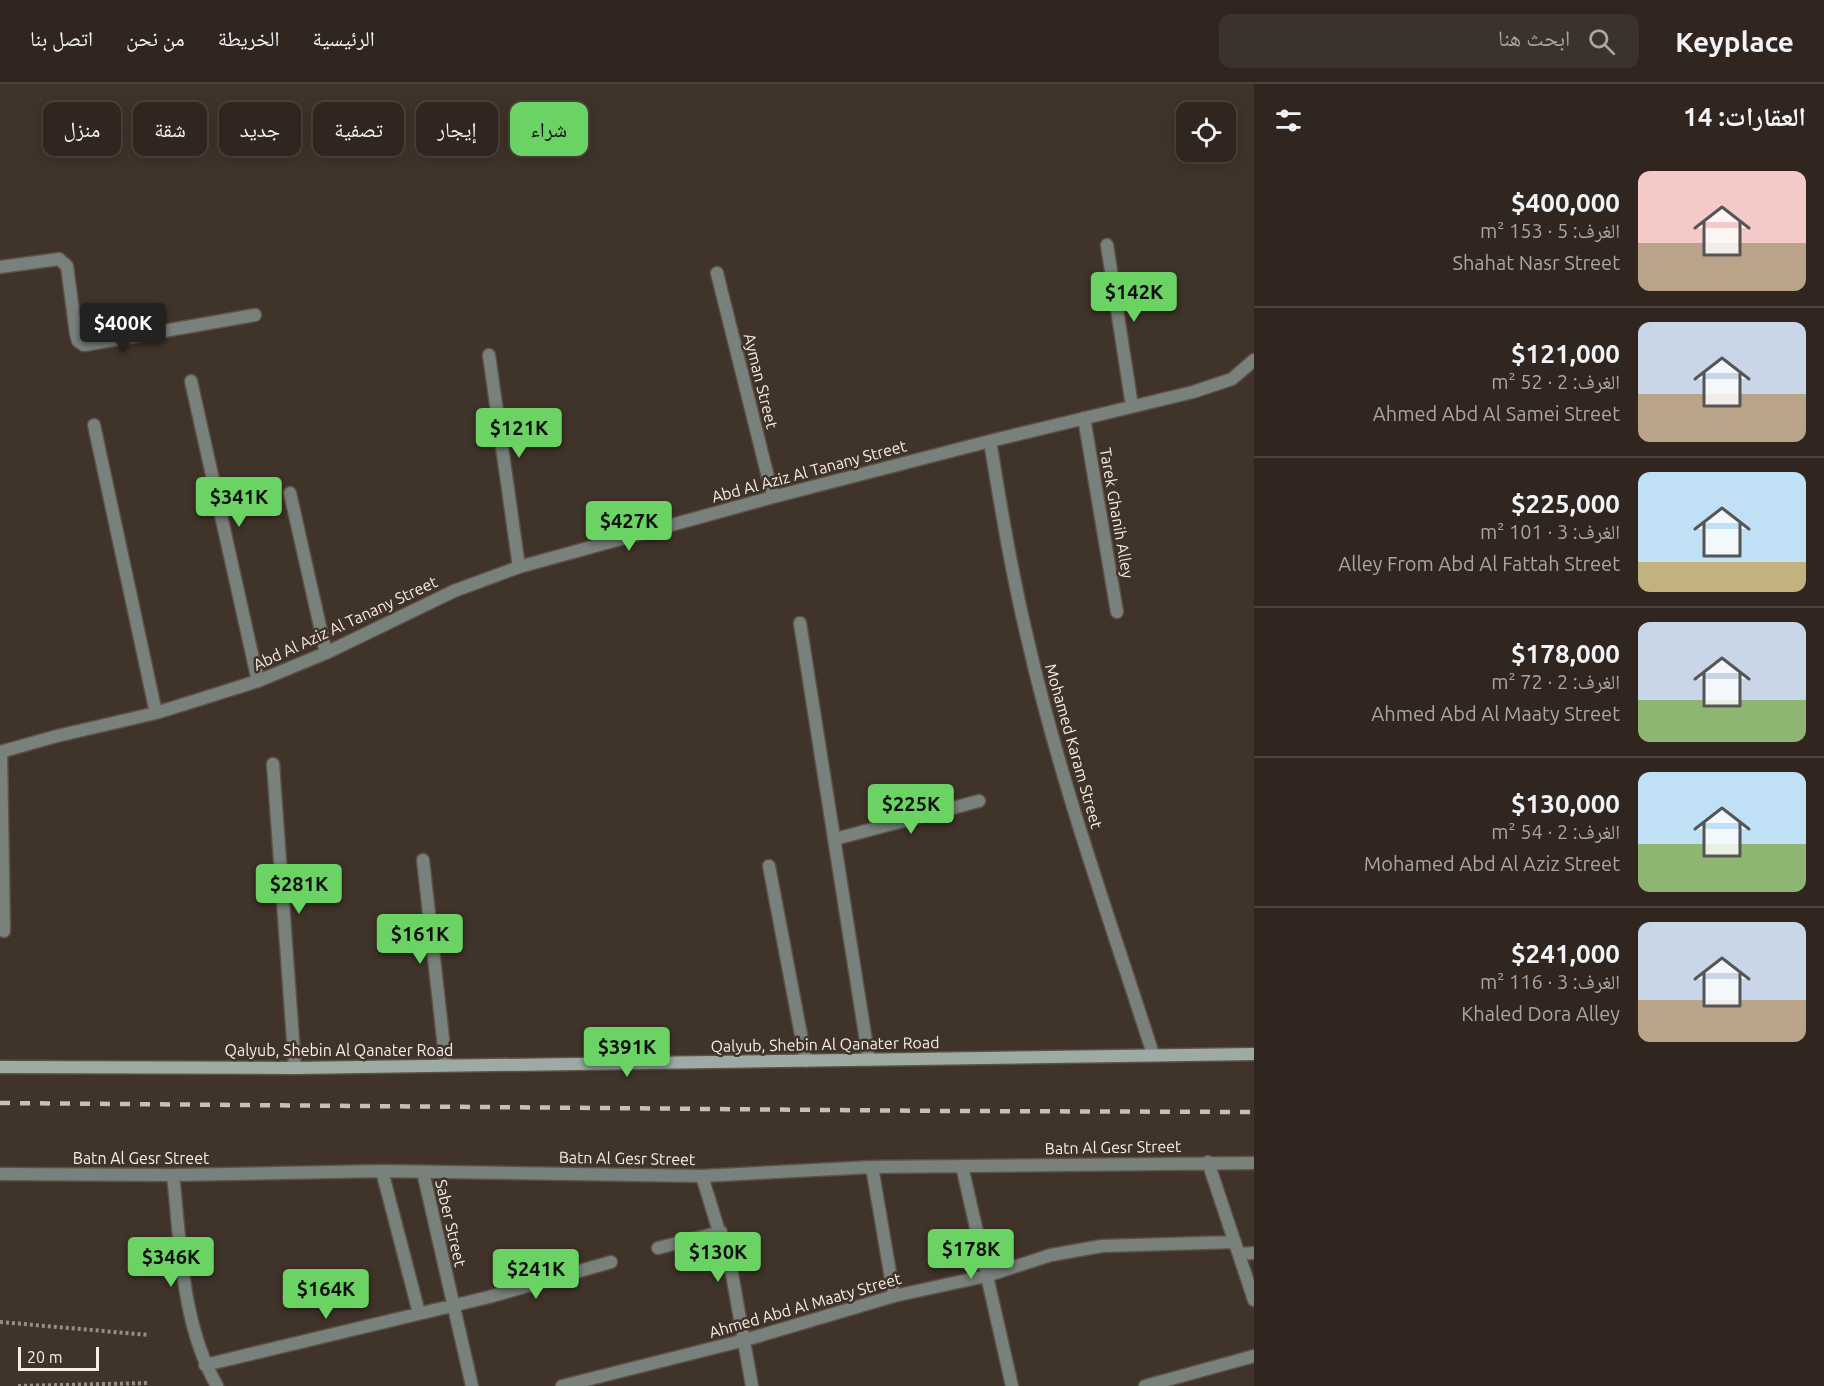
<!DOCTYPE html>
<html lang="ar">
<head>
<meta charset="utf-8">
<style>
  body { margin:0; font-family:Ubuntu,"Noto Naskh Arabic",sans-serif; background:#3c322c; color:#f1f3f6; direction:rtl; height:100vh; display:flex; flex-direction:column; font-size:22px; white-space:nowrap }
  * { box-sizing:border-box; margin:0 }
  p { font-size:20px; color:#a8a5a4 }
  .icon { flex:none; width:33px; height:33px; fill:none; stroke:currentColor; stroke-width:2; stroke-linecap:round; stroke-linejoin:round }
  .map { position:relative; flex:1; overflow:hidden; direction:ltr }
  .details { display:flex; flex-direction:column; background:#30261f; width:570px }
  .details>* { flex:none }
  .banner { position:absolute; left:18px; top:18px; width:570px; height:54px; direction:rtl; display:flex; gap:12px }
  .fabs { position:absolute; left:1176px; top:18px; display:grid; gap:12px }
  .fabs a { display:grid; place-items:center; width:60px; height:60px; border-radius:12px; background:#30261f; box-shadow:0 3px 15px #0003,0 0 0 2px #4b433d; font-size:30px }
  .scale { position:absolute; left:18px; bottom:15px; width:81px; box-sizing:border-box; padding-left:6px; border:3px solid #f5ede7; border-top:0; font-size:16px; line-height:21px; white-space:nowrap; color:#f5ede7; -webkit-text-stroke:4px #403329; paint-order:stroke }
  .price { position:absolute; translate:-50% -51px; padding:0 14px; border-radius:6px; background:#6ad364; color:#111; font-size:20px; line-height:39px; filter:drop-shadow(0 2px 3px #0008) }
  .price::after { content:''; position:absolute; left:50%; top:36px; width:18px; height:14px; margin-left:-9px; background:inherit; clip-path:polygon(0 0,100% 0,50% 100%) }
  .price.on { background:#222; color:#fff }
  ul { padding:0; list-style:none }
  li { display:flex; align-items:center; gap:18px; height:150px; padding:0 18px }
  li+li { border-top:2px solid #4b433d }
  li span { display:grid; place-items:center; flex:none; width:168px; height:120px; border-radius:12px; color:#555 }
  li>.icon { margin-inline-start:auto }
  span .icon { width:72px; height:72px; fill:#fffc; stroke-width:1 }
  li b { font-size:26px }
  h2 { display:flex; justify-content:space-between; align-items:center; height:72px; padding:0 18px; font-size:26px }
  .chip { padding:0 21px; border-radius:12px; background:#30261f; box-shadow:0 3px 15px #0003,0 0 0 2px #4b433d; font-size:21px; line-height:54px }
  .chip.on { background:#6ad364; color:#111 }
  header { display:flex; align-items:center; gap:36px; box-sizing:border-box; height:84px; padding:0 30px; background:#30261f; border-bottom:2px solid #4b433d }
  header strong { font-size:28px }
  nav { display:flex; gap:33px; margin-inline-start:auto; font-size:21px }
  .search { width:420px; height:54px; background:#3c322c; display:flex; align-items:center; gap:15px; box-sizing:border-box; padding:0 21px; border-radius:12px; color:#a8a5a4; font-size:22px }
  main { display:flex; flex:1; min-height:0 }
  .map>svg:first-child { display:block }
  .lines { fill:none; stroke-linecap:round; stroke-linejoin:round }
  .minor-casing { stroke:#5d5147; stroke-width:15 }
  .secondary-casing { stroke:#5d5147; stroke-width:15 }
  .path { stroke:#978d85; stroke-width:4; stroke-dasharray:3 3; stroke-linecap:butt }
  .minor { stroke:#79817c; stroke-width:12 }
  .secondary { stroke:#9eaba4; stroke-width:12 }
  .rail { stroke:#c8bfb8; stroke-width:4.5; stroke-dasharray:10 10; stroke-linecap:butt }
  .labels { text-anchor:middle; dominant-baseline:central; stroke-width:5; stroke-linejoin:round; paint-order:stroke }
  .street-label { font-size:16px; fill:#f5ede7; stroke:#403329 }
</style>
</head>
<body>
<header>
<strong>Keyplace</strong>
<div class="search"><svg class="icon" aria-label="search" viewBox="0 0 24 24"><circle cx="10" cy="10" r="6"/><path d="M15 15l6 6"/></svg>ابحث هنا</div>
<nav><a>الرئيسية</a><a>الخريطة</a><a>من نحن</a><a>اتصل بنا</a></nav>
</header>
<main>
<section class="details">
<h2>العقارات: 14<svg class="icon" aria-label="filters" viewBox="0 0 24 24"><path d="M4 7h16M4 17h16"/><circle cx="9" cy="7" r="2"/><circle cx="15" cy="17" r="2"/></svg></h2>
<ul>
<li><span style="background:linear-gradient(#f6c9c9 60%,#b9a48a 0)"><svg class="icon" aria-label="home" viewBox="0 0 24 24"><path d="M3 11l9-7 9 7M6 9v11h12V9"/></svg></span><div><b>$400,000</b><p>الغرف: 5 · 153 m²</p><p>Shahat Nasr Street</p></div></li>
<li><span style="background:linear-gradient(#c9d6e8 60%,#b9a48a 0)"><svg class="icon" aria-label="home" viewBox="0 0 24 24"><path d="M3 11l9-7 9 7M6 9v11h12V9"/></svg></span><div><b>$121,000</b><p>الغرف: 2 · 52 m²</p><p>Ahmed Abd Al Samei Street</p></div></li>
<li><span style="background:linear-gradient(#bfe0f5 75%,#c2b280 0)"><svg class="icon" aria-label="home" viewBox="0 0 24 24"><path d="M3 11l9-7 9 7M6 9v11h12V9"/></svg></span><div><b>$225,000</b><p>الغرف: 3 · 101 m²</p><p>Alley From Abd Al Fattah Street</p></div></li>
<li><span style="background:linear-gradient(#c9d6e8 65%,#8fb573 0)"><svg class="icon" aria-label="home" viewBox="0 0 24 24"><path d="M3 11l9-7 9 7M6 9v11h12V9"/></svg></span><div><b>$178,000</b><p>الغرف: 2 · 72 m²</p><p>Ahmed Abd Al Maaty Street</p></div></li>
<li><span style="background:linear-gradient(#bfe0f5 60%,#8fb573 0)"><svg class="icon" aria-label="home" viewBox="0 0 24 24"><path d="M3 11l9-7 9 7M6 9v11h12V9"/></svg></span><div><b>$130,000</b><p>الغرف: 2 · 54 m²</p><p>Mohamed Abd Al Aziz Street</p></div></li>
<li><span style="background:linear-gradient(#c9d6e8 65%,#b9a48a 0)"><svg class="icon" aria-label="home" viewBox="0 0 24 24"><path d="M3 11l9-7 9 7M6 9v11h12V9"/></svg></span><div><b>$241,000</b><p>الغرف: 3 · 116 m²</p><p>Khaled Dora Alley</p></div></li>
</ul>
</section>
<div class="map">
<svg width="1254" height="1302" viewBox="0 0 1254 1302">
  <rect width="100%" height="100%" fill="#403329"/>
  <g class="lines">
    <!-- minor casing -->
    <g class="minor-casing">
      <path id="minor" d="M1107,161L1132,322
        M0,183L59,175L67,182L76,250L78,257L84,261L255,231
        M717,189L773,413
        M489,271L519,483
        M191,297L258,597
        M1084,334L1117,528
        M94,341L156,629
        M990,357C1001,424 1012,491 1028,557C1060,697 1109,833 1153,970
        M290,409L326,569
        M800,539L869,976
        M0,668L57,652L156,629L258,597L326,569L454,507L519,483L773,413L990,357L1193,308L1232,295L1254,276
        M1,668L4,847
        M273,680L295,984
        M835,755L979,717
        M423,776L446,981
        M769,782L806,977
        M1208,1078L1254,1216
        M962,1082L1012,1302
        M872,1083L894,1212
        M382,1087L419,1229
        M423,1088L472,1302
        M0,1090L173,1091L382,1087L702,1092L872,1083L1254,1079
        M173,1091C181,1162 181,1239 217,1302
        M702,1092L732,1190L752,1302
        M658,1164L721,1148
        M1239,1170L1254,1169
        M205,1281L489,1213L611,1178
        M562,1302L745,1256L894,1212L986,1192L1051,1171L1102,1162L1235,1158
        M1145,1302L1254,1272"/>
    </g>
    <!-- secondary casing -->
    <g class="secondary-casing">
      <path id="secondary" d="M0,983L295,984L1254,970"/>
    </g>
    <!-- path -->
    <path class="path" d="M0,1238L149,1251
      M18,1302L147,1299"/>
    <!-- minor -->
    <use href="#minor" class="minor"/>
    <!-- secondary -->
    <use href="#secondary" class="secondary"/>
    <!-- rail -->
    <path class="rail" d="M0,1019L953,1027L1254,1028"/>
  </g>
  <g class="labels">
    <!-- street labels -->
    <g class="street-label">
      <text transform="translate(761 297) rotate(76)">Ayman Street</text>
      <text transform="translate(809 387) rotate(-15)">Abd Al Aziz Al Tanany Street</text>
      <text transform="translate(1117 429) rotate(80)">Tarek Ghanih Alley</text>
      <text transform="translate(345 539) rotate(-25)">Abd Al Aziz Al Tanany Street</text>
      <text transform="translate(1074 662) rotate(74)">Mohamed Karam Street</text>
      <text transform="translate(825 960) rotate(-1)">Qalyub, Shebin Al Qanater Road</text>
      <text x="339" y="966">Qalyub, Shebin Al Qanater Road</text>
      <text transform="translate(1113 1063) rotate(-1)">Batn Al Gesr Street</text>
      <text x="141" y="1074">Batn Al Gesr Street</text>
      <text transform="translate(627 1074) rotate(1)">Batn Al Gesr Street</text>
      <text transform="translate(451 1139) rotate(77)">Saber Street</text>
      <text transform="translate(805 1221) rotate(-16)">Ahmed Abd Al Maaty Street</text>
    </g>
  </g>
</svg>
<div class="fabs">
<a><svg class="icon" aria-label="locate" viewBox="0 0 24 24"><circle cx="12" cy="12" r="6"/><path d="M12 2v4M12 18v4M2 12h4M18 12h4"/></svg></a>
</div>
<div class="scale">20 m</div>
<b class="price" style="left:1134px;top:239px">$142K</b>
<b class="price on" style="left:123px;top:270px">$400K</b>
<b class="price" style="left:519px;top:375px">$121K</b>
<b class="price" style="left:239px;top:444px">$341K</b>
<b class="price" style="left:629px;top:468px">$427K</b>
<b class="price" style="left:911px;top:751px">$225K</b>
<b class="price" style="left:299px;top:831px">$281K</b>
<b class="price" style="left:420px;top:881px">$161K</b>
<b class="price" style="left:627px;top:994px">$391K</b>
<b class="price" style="left:971px;top:1196px">$178K</b>
<b class="price" style="left:718px;top:1199px">$130K</b>
<b class="price" style="left:171px;top:1204px">$346K</b>
<b class="price" style="left:536px;top:1216px">$241K</b>
<b class="price" style="left:326px;top:1236px">$164K</b>
<div class="banner">
<a class="chip on">شراء</a>
<a class="chip">إيجار</a>
<a class="chip">تصفية</a>
<a class="chip">جديد</a>
<a class="chip">شقة</a>
<a class="chip">منزل</a>
</div>
</div>
</main>
</body>
</html>
